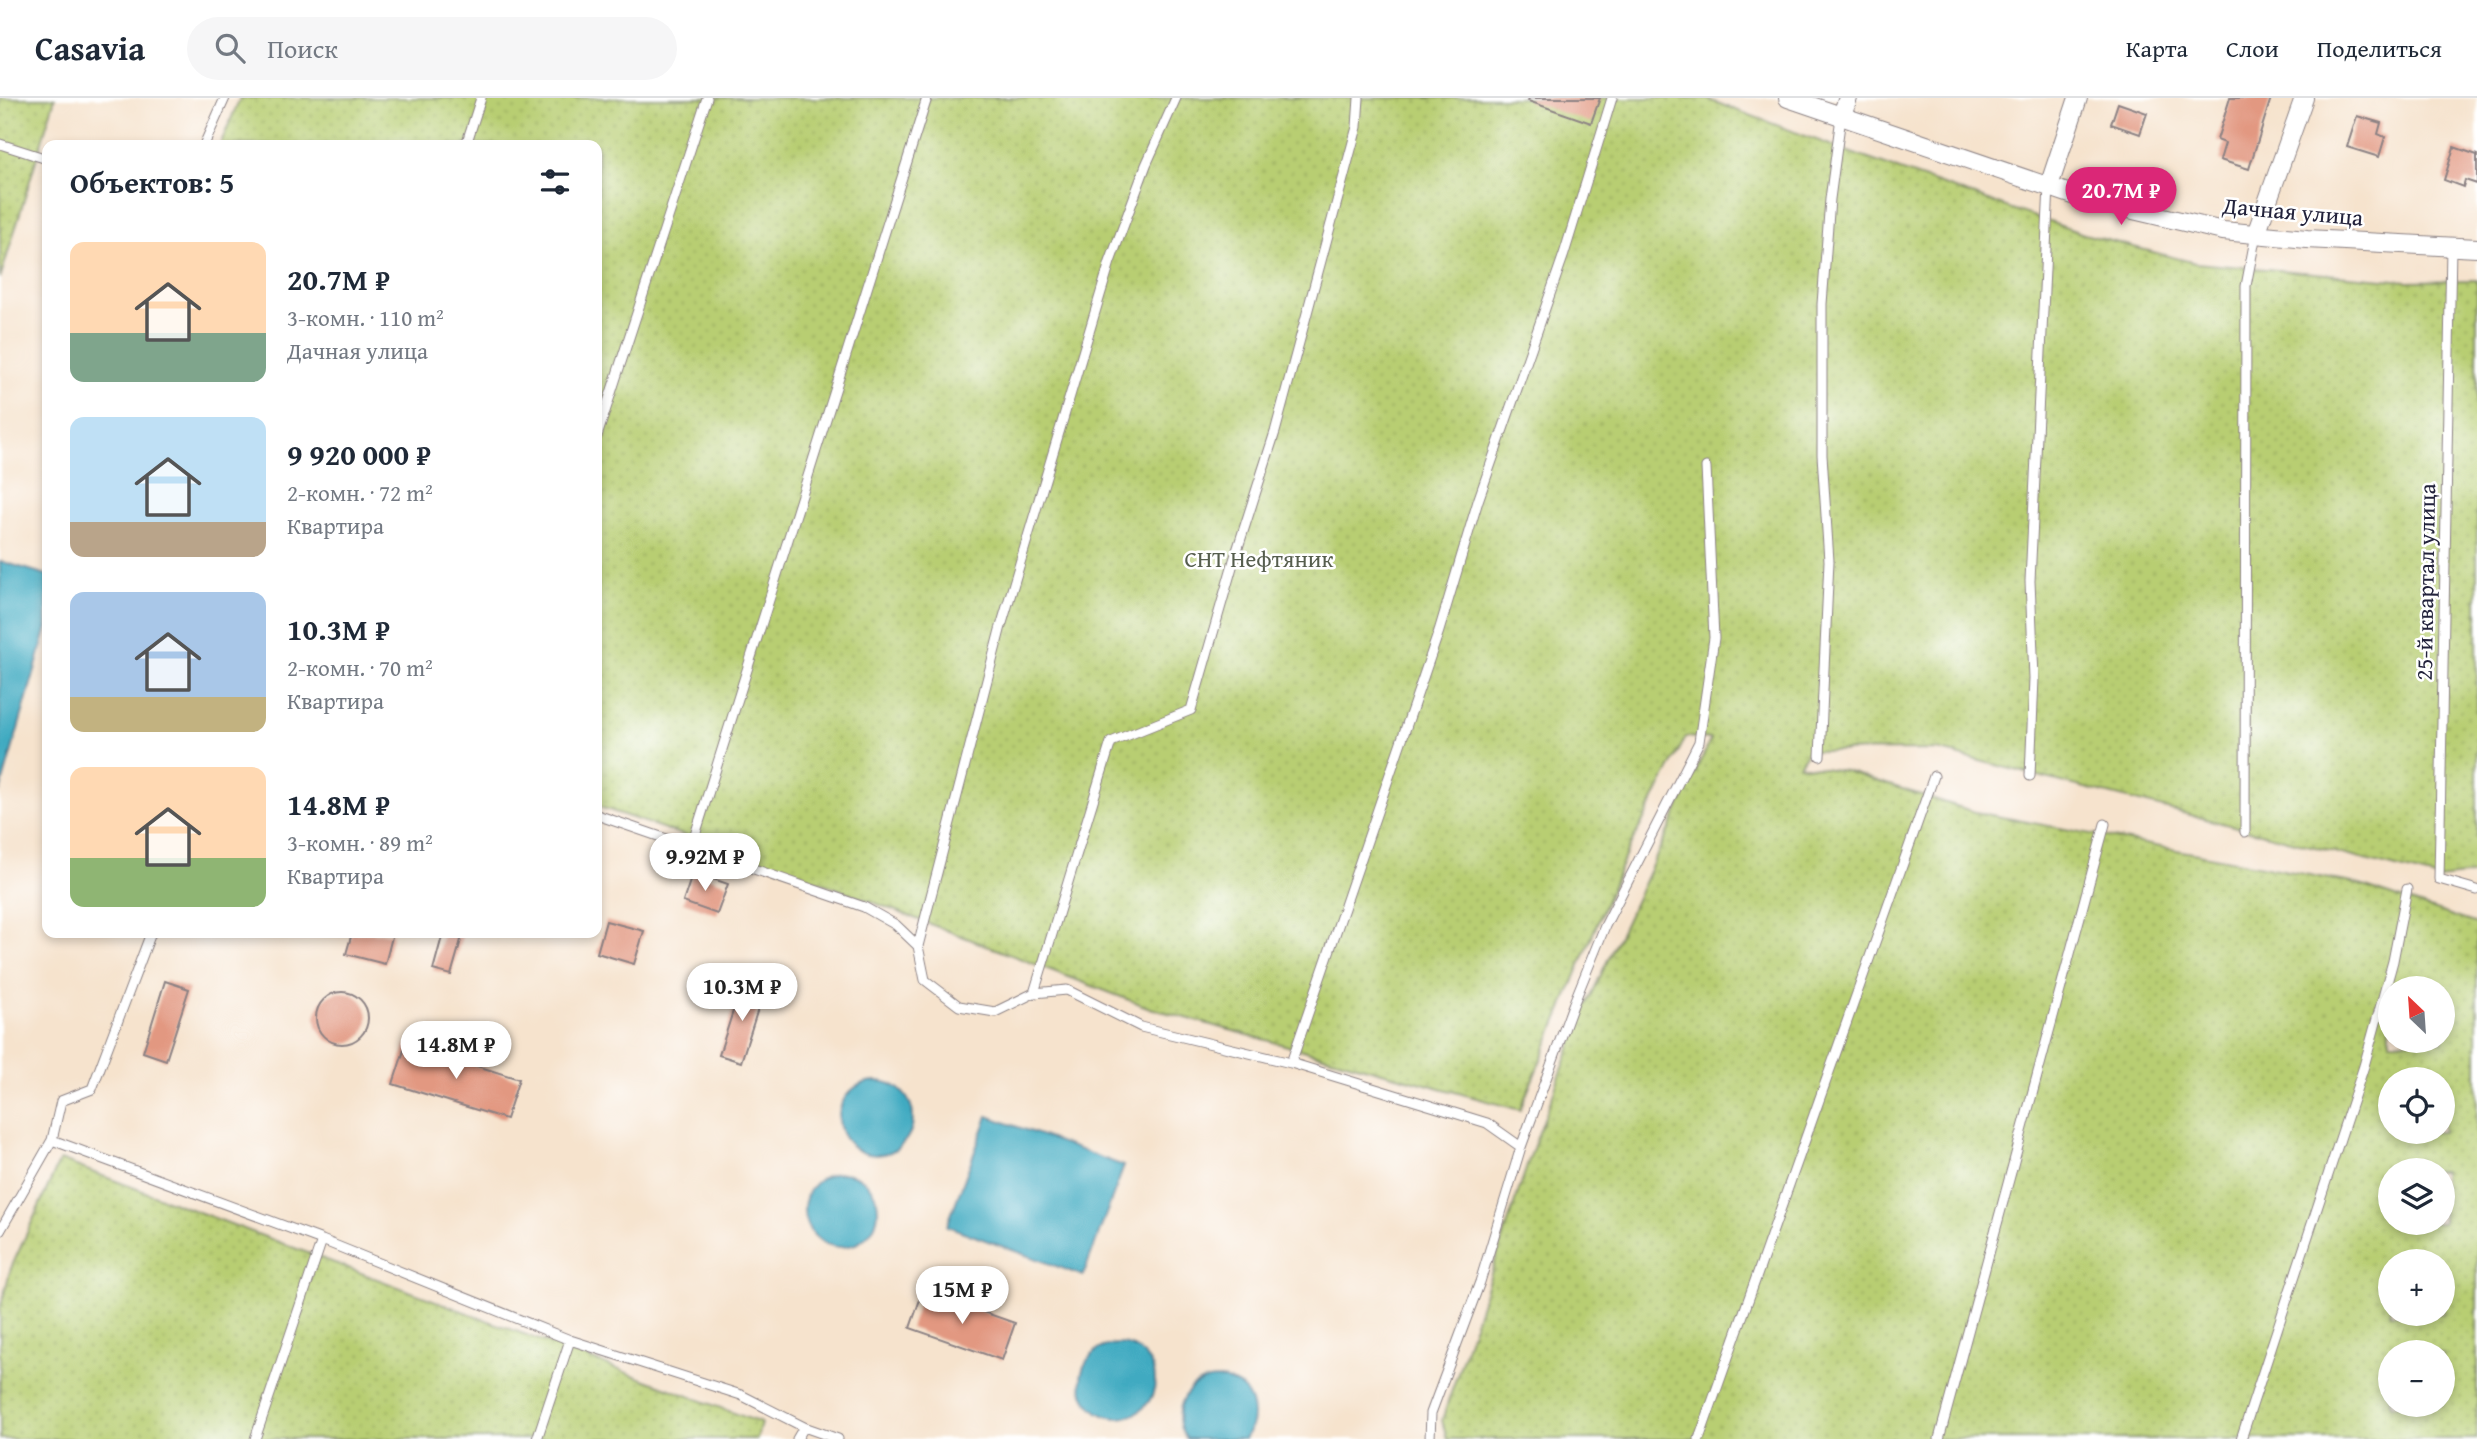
<!DOCTYPE html>
<html lang="ru">
<head>
<meta charset="utf-8">
<style>
  body { margin:0; font-family:"Gentium Book Plus",serif; background:#f6f6f7; color:#1f2937; height:100vh; display:flex; flex-direction:column; font-size:26px; white-space:nowrap }
  * { box-sizing:border-box; margin:0 }
  p { font-size:23px; color:#747a83 }
  .icon { flex:none; width:38px; height:38px; fill:none; stroke:currentColor; stroke-width:2; stroke-linecap:round; stroke-linejoin:round }
  .map { position:relative; flex:1; overflow:hidden }
  .drawer { position:absolute; left:42px; top:42px; width:560px; height:798px; display:flex; flex-direction:column; background:#fff; border-radius:14px; box-shadow:0 4px 10px #0003 }
  .drawer>* { flex:none }
  .needle { width:46px; rotate:335deg }
  .controls { position:absolute; left:2378px; top:878px; display:grid; gap:14px }
  .controls a { display:grid; place-items:center; width:77px; height:77px; border-radius:50%; background:#fff; box-shadow:0 4px 10px #0003; font-size:35px }
  .price { position:absolute; translate:-50% -60px; padding:0 16px; border-radius:24px; background:#fff; color:#222; font-size:23px; line-height:46px; filter:drop-shadow(0 2px 4px #0008) }
  .price::after { content:''; position:absolute; left:50%; top:42px; width:21px; height:16px; margin-left:-10px; background:inherit; clip-path:polygon(0 0,100% 0,50% 100%) }
  .price.on { background:#db2777; color:#fff }
  ul { padding:0; list-style:none }
  li { display:flex; align-items:center; gap:21px; height:175px; padding:0 28px }
  li span { display:grid; place-items:center; flex:none; width:196px; height:140px; border-radius:14px; color:#555 }
  li>.icon { margin-inline-start:auto }
  span .icon { width:84px; height:84px; fill:#fffc; stroke-width:1 }
  li b { font-size:30px }
  h2 { display:flex; justify-content:space-between; align-items:center; height:84px; padding:0 28px; font-size:30px }
  header { display:flex; align-items:center; gap:42px; box-sizing:border-box; height:98px; padding:0 35px; background:#fff; border-bottom:2px solid #e0e1e3 }
  header strong { font-size:33px }
  nav { display:flex; gap:38px; margin-inline-start:auto; font-size:24px }
  .search { width:490px; height:63px; background:#f6f6f7; display:flex; align-items:center; gap:18px; box-sizing:border-box; padding:0 24px; border-radius:38px; color:#747a83; font-size:26px }
  .map>svg:first-child { display:block }
  .garden { fill:url(#garden-dots); stroke:#6d7856; stroke-width:2; fill-rule:evenodd }
  .water { fill:#41aac1; stroke:#32667e; stroke-width:2 }
  .building { fill:#e29881 }
  .lines { fill:none; stroke-linecap:round; stroke-linejoin:round }
  .lane-casing { stroke:#8c8284; stroke-width:11 }
  .street-casing { stroke:#8c8284; stroke-width:20 }
  .lane { stroke:#fff; stroke-width:9 }
  .street { stroke:#fff; stroke-width:18 }
  .labels { text-anchor:middle; dominant-baseline:central; stroke-width:5; stroke-linejoin:round; paint-order:stroke }
  .street-label { font-size:23px; fill:#22223b; stroke:#fff }
  .park-label { font-size:23px; fill:#565e4e; stroke:#fff }
</style>
</head>
<body>
<header>
<strong>Casavia</strong>
<div class="search"><svg class="icon" aria-label="search" viewBox="0 0 24 24"><circle cx="10" cy="10" r="6"/><path d="M15 15l6 6"/></svg>Поиск</div>
<nav><a>Карта</a><a>Слои</a><a>Поделиться</a></nav>
</header>
<div class="map">
<svg width="2477" height="1341" viewBox="0 0 2477 1341">
  <defs>
    <pattern id="garden-dots" width="8" height="8" patternUnits="userSpaceOnUse" patternTransform="scale(1.75)"><rect width="8" height="8" fill="#b8ce72"/><path d="M2 2h.1M6 6h.1" fill="none" stroke="#9eb164" stroke-width="1.8" stroke-linecap="round"/></pattern>
  </defs>
  <rect width="100%" height="100%" fill="#fff"/>
  <filter id="ink" filterUnits="userSpaceOnUse"><feTurbulence type="fractalNoise" baseFrequency=".0143" numOctaves="2"/><feDisplacementMap in="SourceGraphic" scale="14" xChannelSelector="R" yChannelSelector="G"/><feConvolveMatrix kernelMatrix="1 2 1 2 8 2 1 2 1" color-interpolation-filters="sRGB"/></filter>
  <filter id="wash" filterUnits="userSpaceOnUse"><feTurbulence type="fractalNoise" baseFrequency=".00686" numOctaves="4" result="noise"/><feDisplacementMap in="SourceGraphic" scale="28" xChannelSelector="R" yChannelSelector="G"/><feGaussianBlur stdDeviation="1.57" result="paint"/><feColorMatrix in="noise" values="0 0 0 0 0 0 0 0 0 0 0 0 0 0 0 0 0 1.4 0 .05"/><feComposite in="paint" operator="in"/></filter>
  <g filter="url(#wash)">
    <rect width="100%" height="100%" fill="#f6e3cd"/>
    <!-- garden -->
    <path class="garden" d="M0,0H55L0,181Z
      M240,0H1704L1854,56L2084,136L2195,165L2407,183L2477,182V776L2439,781L1937,652L1808,653L1799,667L1845,673L1975,714L2357,786L2477,826V1341H1447L1442,1322L1532,1053L1584,913L1711,641L1686,639L1626,756L1520,1012L1150,910L807,779L597,708V47H220ZM2390,891H2443V943H2390ZM2390,982H2443V1034H2390ZM2390,1073H2443V1125H2390ZM2390,1164H2443V1216H2390ZM2390,1255H2443V1307H2390Z
      M60,1062L761,1325L757,1341H0V1211L11,1170Z"/>
    <!-- water -->
    <path class="water" d="M0,463L47,477V530L0,694Z
      M839 1020a37 37 0 1 1 74 0a37 37 0 1 1-74 0Z
      M988,1018L1124,1068L1083,1178L947,1128Z
      M804 1112a37 37 0 1 1 74 0a37 37 0 1 1-74 0Z
      M1081 1283a37 37 0 1 1 74 0a37 37 0 1 1-74 0Z
      M1224,1281C1230,1284 1240,1287 1244,1292C1256,1307 1256,1327 1244,1341H1187C1172,1325 1180,1292 1201,1284C1207,1281 1217,1281 1224,1281Z"/>
    <g id="blocks">
      <!-- building -->
      <path class="building" d="M1529,0H1600L1591,25L1528,3Z
        M2230,0H2271L2249,71L2220,62L2225,45L2217,42Z
        M2118,5L2147,15L2140,36L2111,26Z
        M2357,18L2381,25L2378,36L2385,39L2379,59L2347,49Z
        M2454,49L2477,57V86L2465,82L2463,89L2444,82Z
        M693,774L728,786L717,816L683,804Z
        M606,823L644,833L634,866L597,855Z
        M352,835H393L385,866L346,856Z
        M443,835H463L451,877L433,872Z
        M165,883L189,891L166,962L143,954Z
        M742,885L764,892L741,964L719,957Z
        M316 920a26 26 0 1 1 52 0a26 26 0 1 1-52 0Z
        M406,946L519,981L506,1021L393,986Z
        M923,1193L1015,1225L1002,1262L910,1230Z"/>
    </g>
  </g>
  <g filter="url(#ink)">
    <use href="#blocks" fill-opacity="0" stroke="#8c8284" stroke-width="2"/>
    <g class="lines">
      <!-- lane casing -->
      <g class="lane-casing">
        <path id="lane" d="M0,46L47,61
          M204,47L225,0
          M466,47L481,0
          M2451,149L2439,781L2477,792
          M597,338L707,0
          M1820,658L1829,463L1822,357V206L1830,101L1841,19
          M2030,678L2034,580L2030,483L2049,88
          M597,717L864,809L896,827L918,848L925,882L959,908L995,914L1034,895L1067,892L1141,929L1291,965L1487,1025L1521,1049
          M2245,734L2246,188L2256,136
          M691,750L927,0
          M918,848L1000,532L1110,164L1146,67L1176,0
          M1034,895L1111,644L1191,612L1234,462L1275,334L1357,29L1359,0
          M1291,965L1439,533L1478,403L1564,156L1612,0
          M52,1042L322,1142L570,1242L741,1297L804,1329L838,1341
          M0,1133L52,1042L61,1003L92,991L151,835
          M255,1341L322,1142
          M537,1341L570,1242
          M797,1341L804,1329
          M1430,1341L1431,1315L1480,1184L1521,1049L1573,907L1605,828L1699,644L1714,540L1706,369
          M1699,1341L1934,678
          M1939,1341L2105,726
          M2241,1341L2364,968L2393,863L2407,791"/>
      </g>
      <!-- street casing -->
      <g class="street-casing">
        <path id="street" d="M1788,0L2082,100L2223,133L2307,141L2477,150
          M1841,19L1848,0
          M2049,88L2078,0
          M2256,136L2304,0"/>
      </g>
      <!-- lane -->
      <use href="#lane" class="lane"/>
      <!-- street -->
      <use href="#street" class="street"/>
    </g>
  </g>
  <g class="labels">
    <!-- street labels -->
    <g class="street-label">
      <text transform="translate(2293 113) rotate(5)">Дачная улица</text>
      <text transform="translate(2425 484) rotate(-89)">25-й квартал улица</text>
    </g>
    <!-- park labels -->
    <g class="park-label">
      <text x="1259" y="460">СНТ Нефтяник</text>
    </g>
  </g>
</svg>
<div class="controls">
<a><svg class="needle" viewBox="-14 -14 28 28"><path d="M0-13l5 13h-10z" fill="#e53935"/><path d="M0 13l5-13h-10z" fill="#747a83"/></svg></a>
<a><svg class="icon" aria-label="locate" viewBox="0 0 24 24"><circle cx="12" cy="12" r="6"/><path d="M12 2v4M12 18v4M2 12h4M18 12h4"/></svg></a>
<a><svg class="icon" aria-label="layers" viewBox="0 0 24 24"><path d="M12 4l9 5-9 5-9-5zM3 14l9 5 9-5"/></svg></a>
<a>+</a>
<a>−</a>
</div>
<b class="price on" style="left:2121px;top:129px">20.7M ₽</b>
<b class="price" style="left:705px;top:795px">9.92M ₽</b>
<b class="price" style="left:742px;top:925px">10.3M ₽</b>
<b class="price" style="left:456px;top:983px">14.8M ₽</b>
<b class="price" style="left:962px;top:1228px">15M ₽</b>
<section class="drawer">
<h2>Объектов: 5<svg class="icon" aria-label="filters" viewBox="0 0 24 24"><path d="M4 7h16M4 17h16"/><circle cx="9" cy="7" r="2"/><circle cx="15" cy="17" r="2"/></svg></h2>
<ul>
<li><span style="background:linear-gradient(#ffd9b3 65%,#7fa58c 0)"><svg class="icon" aria-label="home" viewBox="0 0 24 24"><path d="M3 11l9-7 9 7M6 9v11h12V9"/></svg></span><div><b>20.7M ₽</b><p>3-комн. · 110 m²</p><p>Дачная улица</p></div></li>
<li><span style="background:linear-gradient(#bfe0f5 75%,#b9a48a 0)"><svg class="icon" aria-label="home" viewBox="0 0 24 24"><path d="M3 11l9-7 9 7M6 9v11h12V9"/></svg></span><div><b>9 920 000 ₽</b><p>2-комн. · 72 m²</p><p>Квартира</p></div></li>
<li><span style="background:linear-gradient(#a9c7e8 75%,#c2b280 0)"><svg class="icon" aria-label="home" viewBox="0 0 24 24"><path d="M3 11l9-7 9 7M6 9v11h12V9"/></svg></span><div><b>10.3M ₽</b><p>2-комн. · 70 m²</p><p>Квартира</p></div></li>
<li><span style="background:linear-gradient(#ffd9b3 65%,#8fb573 0)"><svg class="icon" aria-label="home" viewBox="0 0 24 24"><path d="M3 11l9-7 9 7M6 9v11h12V9"/></svg></span><div><b>14.8M ₽</b><p>3-комн. · 89 m²</p><p>Квартира</p></div></li>
</ul>
</section>
</div>
</body>
</html>
